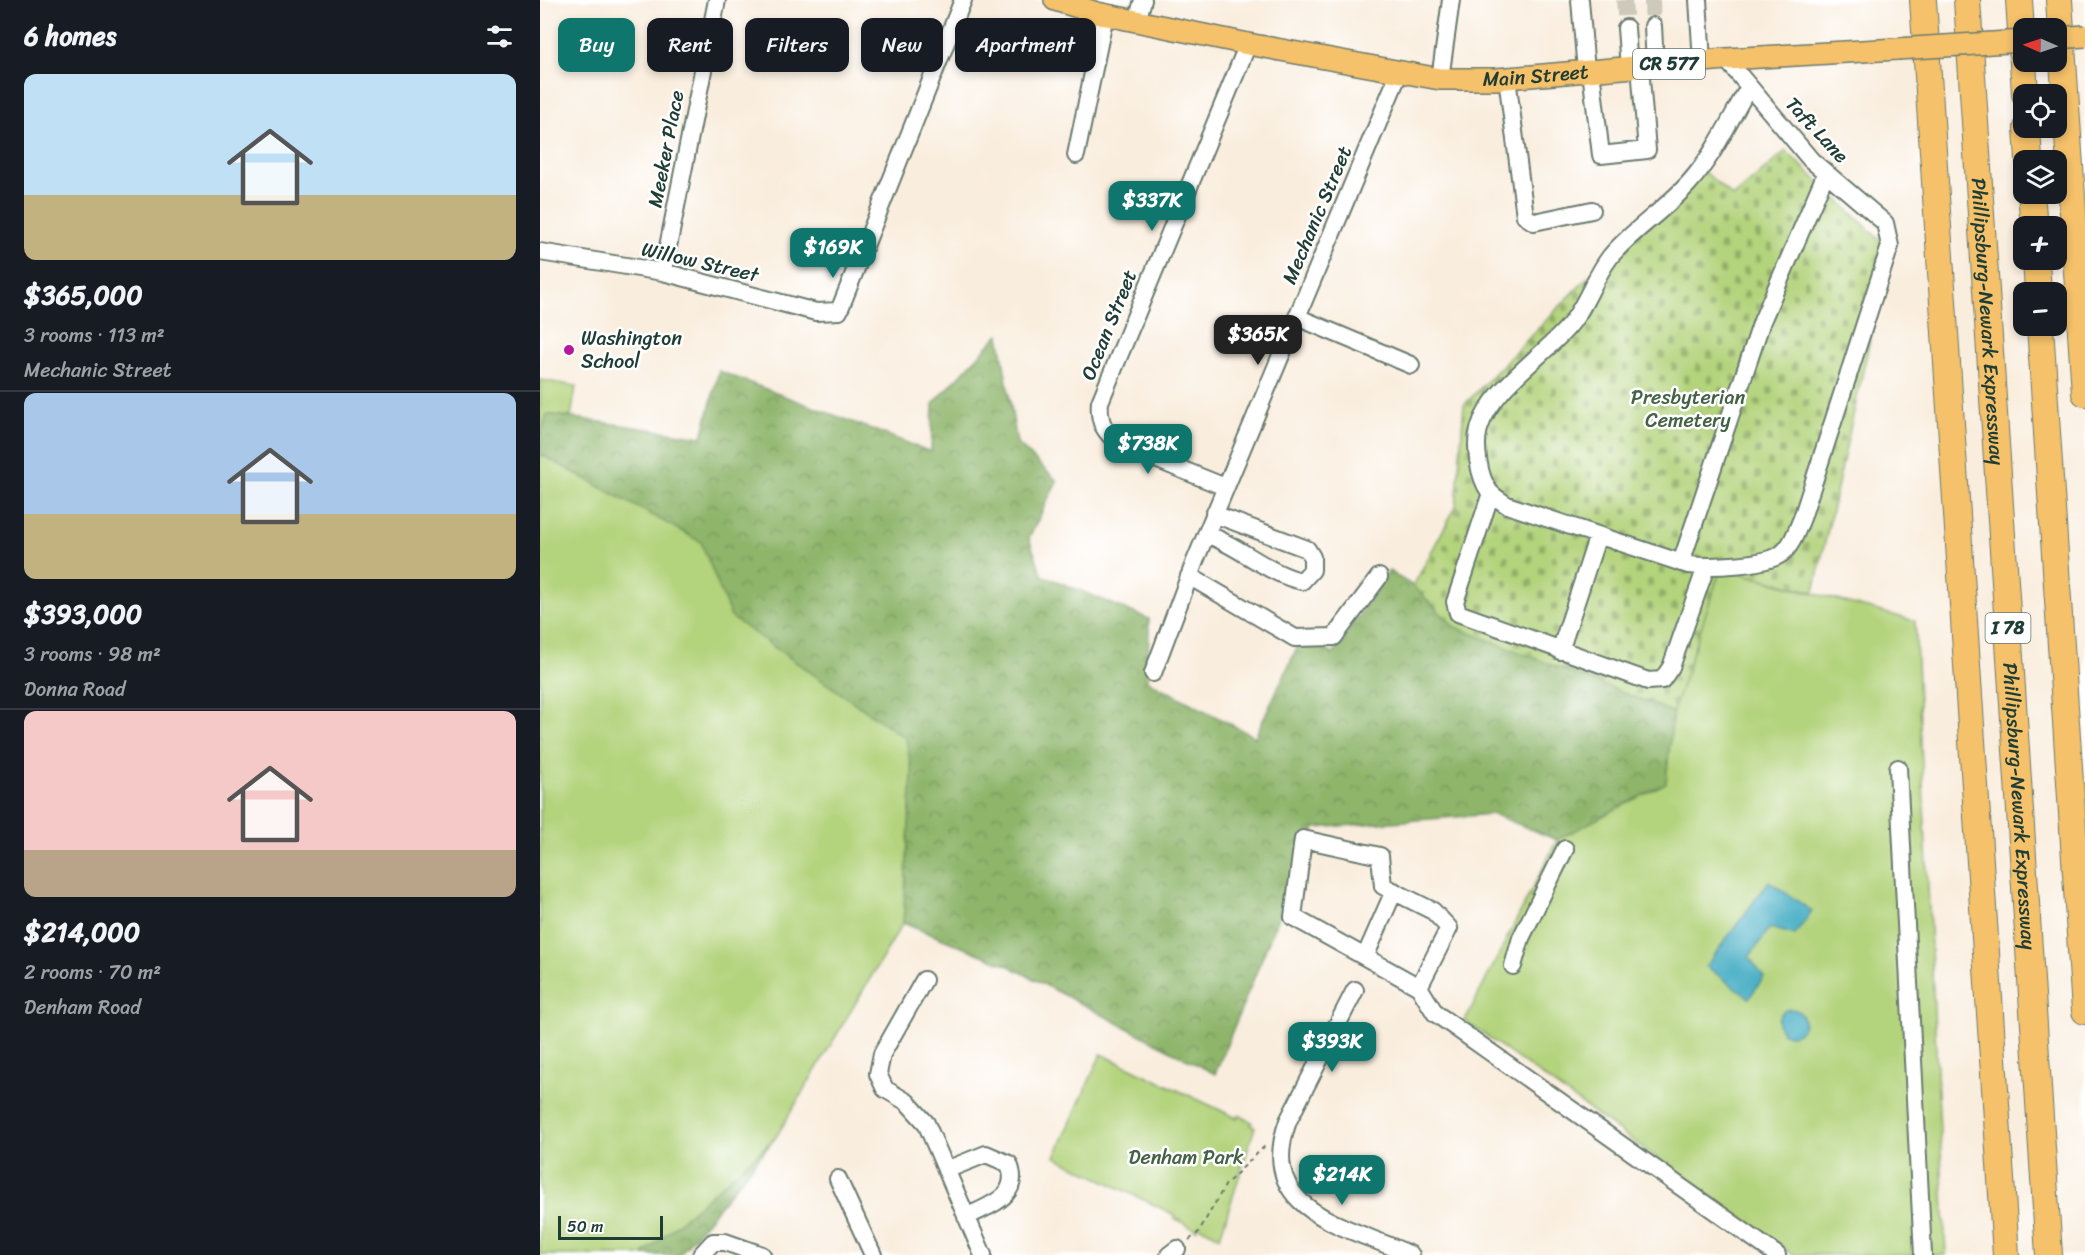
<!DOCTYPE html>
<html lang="en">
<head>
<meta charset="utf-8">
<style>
  body { margin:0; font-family:Sriracha,sans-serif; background:#242831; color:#f1f3f6; height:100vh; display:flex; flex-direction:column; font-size:22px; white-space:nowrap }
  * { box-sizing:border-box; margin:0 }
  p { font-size:20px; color:#9ea1a6 }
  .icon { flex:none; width:33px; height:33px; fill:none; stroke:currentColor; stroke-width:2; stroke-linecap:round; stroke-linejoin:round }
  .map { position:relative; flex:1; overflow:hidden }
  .side { display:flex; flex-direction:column; background:#171b24; width:540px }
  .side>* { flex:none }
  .top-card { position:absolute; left:18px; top:18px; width:570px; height:54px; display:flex; gap:12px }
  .needle { width:39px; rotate:272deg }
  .buttons { position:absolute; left:1473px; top:18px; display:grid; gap:12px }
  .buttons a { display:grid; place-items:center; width:54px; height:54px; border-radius:12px; background:#171b24; box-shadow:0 3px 9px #0003; font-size:30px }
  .scale { position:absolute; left:18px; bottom:15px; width:105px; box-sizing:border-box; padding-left:6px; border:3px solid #1f3d34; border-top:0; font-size:16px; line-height:21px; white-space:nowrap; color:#1f3d34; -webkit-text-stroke:4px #fff; paint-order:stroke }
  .price { position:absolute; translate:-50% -51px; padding:0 14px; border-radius:12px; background:#0f766e; color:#fff; font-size:20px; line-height:39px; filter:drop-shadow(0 2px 3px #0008) }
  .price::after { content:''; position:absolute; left:50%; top:36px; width:18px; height:14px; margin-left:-9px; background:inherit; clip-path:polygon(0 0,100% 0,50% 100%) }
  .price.current { background:#222; color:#fff }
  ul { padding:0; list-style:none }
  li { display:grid; align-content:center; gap:12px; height:318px; padding:0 24px }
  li+li { border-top:2px solid #363941 }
  li span { display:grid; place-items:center; height:186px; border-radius:12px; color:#555 }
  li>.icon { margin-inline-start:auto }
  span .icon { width:108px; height:108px; fill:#fffc; stroke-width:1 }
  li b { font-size:26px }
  h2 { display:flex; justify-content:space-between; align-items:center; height:72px; padding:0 24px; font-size:26px }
  .pill { padding:0 21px; border-radius:12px; background:#171b24; box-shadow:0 3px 9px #0003; font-size:21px; line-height:54px }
  .pill.current { background:#0f766e; color:#fff }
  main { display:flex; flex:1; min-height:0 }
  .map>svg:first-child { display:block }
  .forest { fill:url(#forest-crowns); stroke:#567950; stroke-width:1.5 }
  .cemetery { fill:url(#cemetery-stones); stroke:#698858; stroke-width:1.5 }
  .park { fill:#b3d37b; stroke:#698858; stroke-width:1.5 }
  .water { fill:#46aec5; stroke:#32767c; stroke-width:1.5 }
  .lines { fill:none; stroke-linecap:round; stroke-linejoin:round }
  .minor-tunnel { stroke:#cdcabb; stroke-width:16; stroke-dasharray:16 8; stroke-linecap:butt }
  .minor-casing { stroke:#6b7b6f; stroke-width:20 }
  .major-casing { stroke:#6b7b6f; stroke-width:24 }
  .highway-casing { stroke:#6b7b6f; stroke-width:28 }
  .path { stroke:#6b7b6f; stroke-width:2; stroke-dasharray:4.5 4.5; stroke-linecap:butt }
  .minor { stroke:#fff; stroke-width:16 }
  .major { stroke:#f5c16b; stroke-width:21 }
  .highway { stroke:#f5c16b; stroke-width:26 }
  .major-bridge-casing { stroke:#6b7b6f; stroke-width:24; stroke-linecap:butt }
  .major-bridge { stroke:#f5c16b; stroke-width:21 }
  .poi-dot { fill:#b5179e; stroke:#fff; stroke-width:2 }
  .labels { text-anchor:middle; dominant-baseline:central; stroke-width:5; stroke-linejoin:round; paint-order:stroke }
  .shield { fill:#fff; stroke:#627771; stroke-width:1.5 }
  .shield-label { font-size:18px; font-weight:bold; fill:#1f3d34 }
  .street-label { font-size:20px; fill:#1f3d34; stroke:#fff }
  .poi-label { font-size:20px; fill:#1f3d34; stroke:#fff; text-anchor:start }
  .park-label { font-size:20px; fill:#446246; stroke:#fff }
</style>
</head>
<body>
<main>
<section class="side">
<h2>6 homes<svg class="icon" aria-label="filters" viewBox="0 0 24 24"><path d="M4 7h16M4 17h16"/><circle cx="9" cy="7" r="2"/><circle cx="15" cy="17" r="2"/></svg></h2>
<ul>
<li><span style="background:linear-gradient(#bfe0f5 65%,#c2b280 0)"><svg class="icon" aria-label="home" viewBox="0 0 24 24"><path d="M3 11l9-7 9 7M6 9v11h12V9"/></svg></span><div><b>$365,000</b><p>3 rooms · 113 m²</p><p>Mechanic Street</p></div></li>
<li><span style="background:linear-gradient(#a9c7e8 65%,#c2b280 0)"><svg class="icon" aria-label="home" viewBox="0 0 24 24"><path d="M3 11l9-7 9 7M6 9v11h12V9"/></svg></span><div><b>$393,000</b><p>3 rooms · 98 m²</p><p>Donna Road</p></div></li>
<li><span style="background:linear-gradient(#f6c9c9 75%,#b9a48a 0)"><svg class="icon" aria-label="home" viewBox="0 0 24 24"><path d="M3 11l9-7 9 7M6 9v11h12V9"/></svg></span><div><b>$214,000</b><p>2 rooms · 70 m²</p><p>Denham Road</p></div></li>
</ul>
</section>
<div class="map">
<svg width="1545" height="1255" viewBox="0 0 1545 1255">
  <defs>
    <pattern id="forest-crowns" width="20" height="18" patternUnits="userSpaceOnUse" patternTransform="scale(1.5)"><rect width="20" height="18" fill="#8eb56b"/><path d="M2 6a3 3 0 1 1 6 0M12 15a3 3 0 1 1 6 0" fill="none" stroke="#739459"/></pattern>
    <pattern id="cemetery-stones" width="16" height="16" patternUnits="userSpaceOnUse" patternTransform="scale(1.5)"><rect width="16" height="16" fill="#b3d37b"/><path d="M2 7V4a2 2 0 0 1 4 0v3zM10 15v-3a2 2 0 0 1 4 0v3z" fill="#91ac66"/></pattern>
  </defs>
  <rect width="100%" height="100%" fill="#fff"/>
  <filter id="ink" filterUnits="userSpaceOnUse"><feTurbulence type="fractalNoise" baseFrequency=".0167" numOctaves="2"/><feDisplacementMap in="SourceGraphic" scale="12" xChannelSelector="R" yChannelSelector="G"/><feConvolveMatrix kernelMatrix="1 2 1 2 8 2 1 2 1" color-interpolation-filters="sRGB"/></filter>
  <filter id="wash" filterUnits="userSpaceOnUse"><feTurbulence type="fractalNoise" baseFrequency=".008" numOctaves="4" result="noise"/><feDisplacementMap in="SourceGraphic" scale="24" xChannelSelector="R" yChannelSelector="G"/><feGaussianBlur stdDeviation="1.35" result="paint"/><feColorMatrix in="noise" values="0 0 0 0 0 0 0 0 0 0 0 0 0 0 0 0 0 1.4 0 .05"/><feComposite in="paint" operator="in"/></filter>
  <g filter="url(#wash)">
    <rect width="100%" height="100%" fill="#f9eddd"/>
    <!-- forest -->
    <path class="forest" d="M459,334L477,443L517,481L489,538L502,575L609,619L608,681L715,737L762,637L793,654L849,571L873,586L915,627L1133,712L1126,783L1017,840L953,814L775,828L675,1074L467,965L363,923L372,772L366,739L191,617L161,542L0,454V438L7,414L162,437L179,371L391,452L393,404Z
      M236,1137L139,1255H102Z"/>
    <!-- cemetery -->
    <path class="cemetery" d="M1246,151L1350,249L1274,592L1181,568L1133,712L915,627L873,586L916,506L924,405L1157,165L1193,197Z"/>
    <!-- park -->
    <path class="park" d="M0,380L36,386L31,417L7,414L0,438Z
      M0,454L161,542L191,617L366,739L372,772L363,923L236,1137L102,1255H0Z
      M1181,568L1375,621L1406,1255H1253L925,1021L1017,840L1126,783L1133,712Z
      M561,1054L697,1118L699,1115L712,1122L711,1125L715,1127L680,1237L658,1226L656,1230L634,1218L635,1215L515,1157Z"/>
    <!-- water -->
    <path class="water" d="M1229,881L1272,911L1255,935L1230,928L1209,957L1224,977L1209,998L1166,966Z
      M1238 1022a13 13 0 1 1 26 0a13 13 0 1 1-26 0Z"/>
  </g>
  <g filter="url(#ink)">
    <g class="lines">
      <!-- minor-tunnel -->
      <path class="minor-tunnel" d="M1084,0L1086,28
        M1112,0L1113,26"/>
      <!-- minor casing -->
      <g class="minor-casing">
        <path id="minor" d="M1040,0L1046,71
          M1158,0L1162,61
          M597,21L603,0
          M1113,26L1115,65
          M1086,28L1089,68
          M1186,59L1271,160L1345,223L1350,246L1262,518C1257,530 1252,546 1241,554C1223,566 1170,567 1148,565L967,505C961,501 954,497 949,491C939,477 934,446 939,429C950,390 1001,358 1028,327C1046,307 1053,279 1070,257C1090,232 1126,209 1149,183C1175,154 1190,119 1209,87
          M1051,71L1061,155L1107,150L1100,67
          M967,78L985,216L994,222L1052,210
          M900,79L911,0
          M536,155L565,15
          M0,252L123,272L276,312L299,311L423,0
          M123,272L177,0
          M757,317L871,365
          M685,487L581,445C565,433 558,423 560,402L708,44
          M951,493L915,602L918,613L1108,681L1122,680L1131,667L1166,567
          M666,534C700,546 728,574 762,581L772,570V557L767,549L674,514
          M1141,563L1222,321L1286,173
          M649,576L755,638L794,637L839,577
          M1020,651L1058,535
          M613,673L655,561L859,73
          M1358,768L1383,1255
          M825,957L854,891
          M973,966L981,938L1025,849
          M384,980L342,1054L338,1074L345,1089L367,1102L386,1123L443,1255
          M879,987L909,928L893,911L843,886L840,856L763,839L753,917L879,987L895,1013L1237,1255
          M815,990L748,1121C715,1213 807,1225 871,1255
          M406,1170L446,1154L469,1164C482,1196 450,1205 426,1217
          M298,1179L333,1255
          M161,1255L173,1242H185L222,1255
          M629,1255L637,1249"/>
      </g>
      <!-- major casing -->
      <g class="major-casing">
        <g id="major">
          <path id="s1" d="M515,0L557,13L708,44L900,79H956L1186,59L1357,49"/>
        </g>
      </g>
      <!-- highway casing -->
      <g class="highway-casing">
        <g id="highway">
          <path d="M1383,0L1466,1255"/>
          <path id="s2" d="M1427,0L1509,1255"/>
          <path d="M1479,0L1485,94"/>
          <path d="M1519,0L1545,393"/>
          <path d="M1487,128L1489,160"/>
          <path d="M1491,194L1494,226"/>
          <path d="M1496,260L1498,292"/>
          <path d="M1500,326L1545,1011"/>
        </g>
      </g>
      <!-- path -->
      <path class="path" d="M649,1240L658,1233L686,1184L726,1145"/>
      <!-- minor -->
      <use href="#minor" class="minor"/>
      <!-- major -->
      <use href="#major" class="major"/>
      <!-- highway -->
      <use href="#highway" class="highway"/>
      <!-- major-bridge casing -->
      <g class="major-bridge-casing">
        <path id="major-bridge" d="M1516,38L1545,36
          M1357,49L1484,41"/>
      </g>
      <!-- major-bridge -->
      <use href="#major-bridge" class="major-bridge"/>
    </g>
  </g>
  <!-- markers -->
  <circle class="poi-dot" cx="29" cy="350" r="6"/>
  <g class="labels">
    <!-- shield labels -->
    <g class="shield">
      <rect x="1093" y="49" width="72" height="30" rx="4.5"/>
      <rect x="1445.5" y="613" width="45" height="30" rx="4.5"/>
    </g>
    <g class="shield-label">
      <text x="1129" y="64">CR 577</text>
      <text x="1468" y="628">I 78</text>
    </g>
    <!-- street labels -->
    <g class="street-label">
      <text stroke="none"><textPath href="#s1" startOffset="489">Main Street</textPath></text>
      <text transform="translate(1277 130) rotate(47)">Taft Lane</text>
      <text transform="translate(126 149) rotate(-79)">Meeker Place</text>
      <text transform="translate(777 215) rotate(-67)">Mechanic Street</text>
      <text transform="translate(160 262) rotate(13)">Willow Street</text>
      <text stroke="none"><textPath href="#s2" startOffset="322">Phillipsburg-Newark Expressway</textPath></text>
      <text transform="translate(569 325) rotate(-68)">Ocean Street</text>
      <text stroke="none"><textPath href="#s2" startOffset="808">Phillipsburg-Newark Expressway</textPath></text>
    </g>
    <!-- poi labels -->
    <g class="poi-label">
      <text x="41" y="338">Washington<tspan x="41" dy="23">School</tspan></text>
    </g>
    <!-- park labels -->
    <g class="park-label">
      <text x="1148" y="397">Presbyterian<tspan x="1148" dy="23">Cemetery</tspan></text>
      <text x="646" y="1157">Denham Park</text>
    </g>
  </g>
</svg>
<div class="buttons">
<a><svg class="needle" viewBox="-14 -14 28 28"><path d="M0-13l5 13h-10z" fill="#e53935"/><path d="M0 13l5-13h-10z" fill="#9ea1a6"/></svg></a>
<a><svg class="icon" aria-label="locate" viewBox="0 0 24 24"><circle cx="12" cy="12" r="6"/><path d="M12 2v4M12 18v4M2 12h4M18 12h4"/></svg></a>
<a><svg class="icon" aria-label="layers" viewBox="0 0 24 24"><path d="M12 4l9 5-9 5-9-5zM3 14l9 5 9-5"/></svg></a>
<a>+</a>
<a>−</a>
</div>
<div class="scale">50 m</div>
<b class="price" style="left:612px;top:232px">$337K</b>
<b class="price" style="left:293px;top:279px">$169K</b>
<b class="price current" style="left:718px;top:366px">$365K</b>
<b class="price" style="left:608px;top:475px">$738K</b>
<b class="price" style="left:792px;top:1073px">$393K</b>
<b class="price" style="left:802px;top:1206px">$214K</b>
<div class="top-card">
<a class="pill current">Buy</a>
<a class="pill">Rent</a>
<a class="pill">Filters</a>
<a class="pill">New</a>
<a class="pill">Apartment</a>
</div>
</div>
</main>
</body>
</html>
